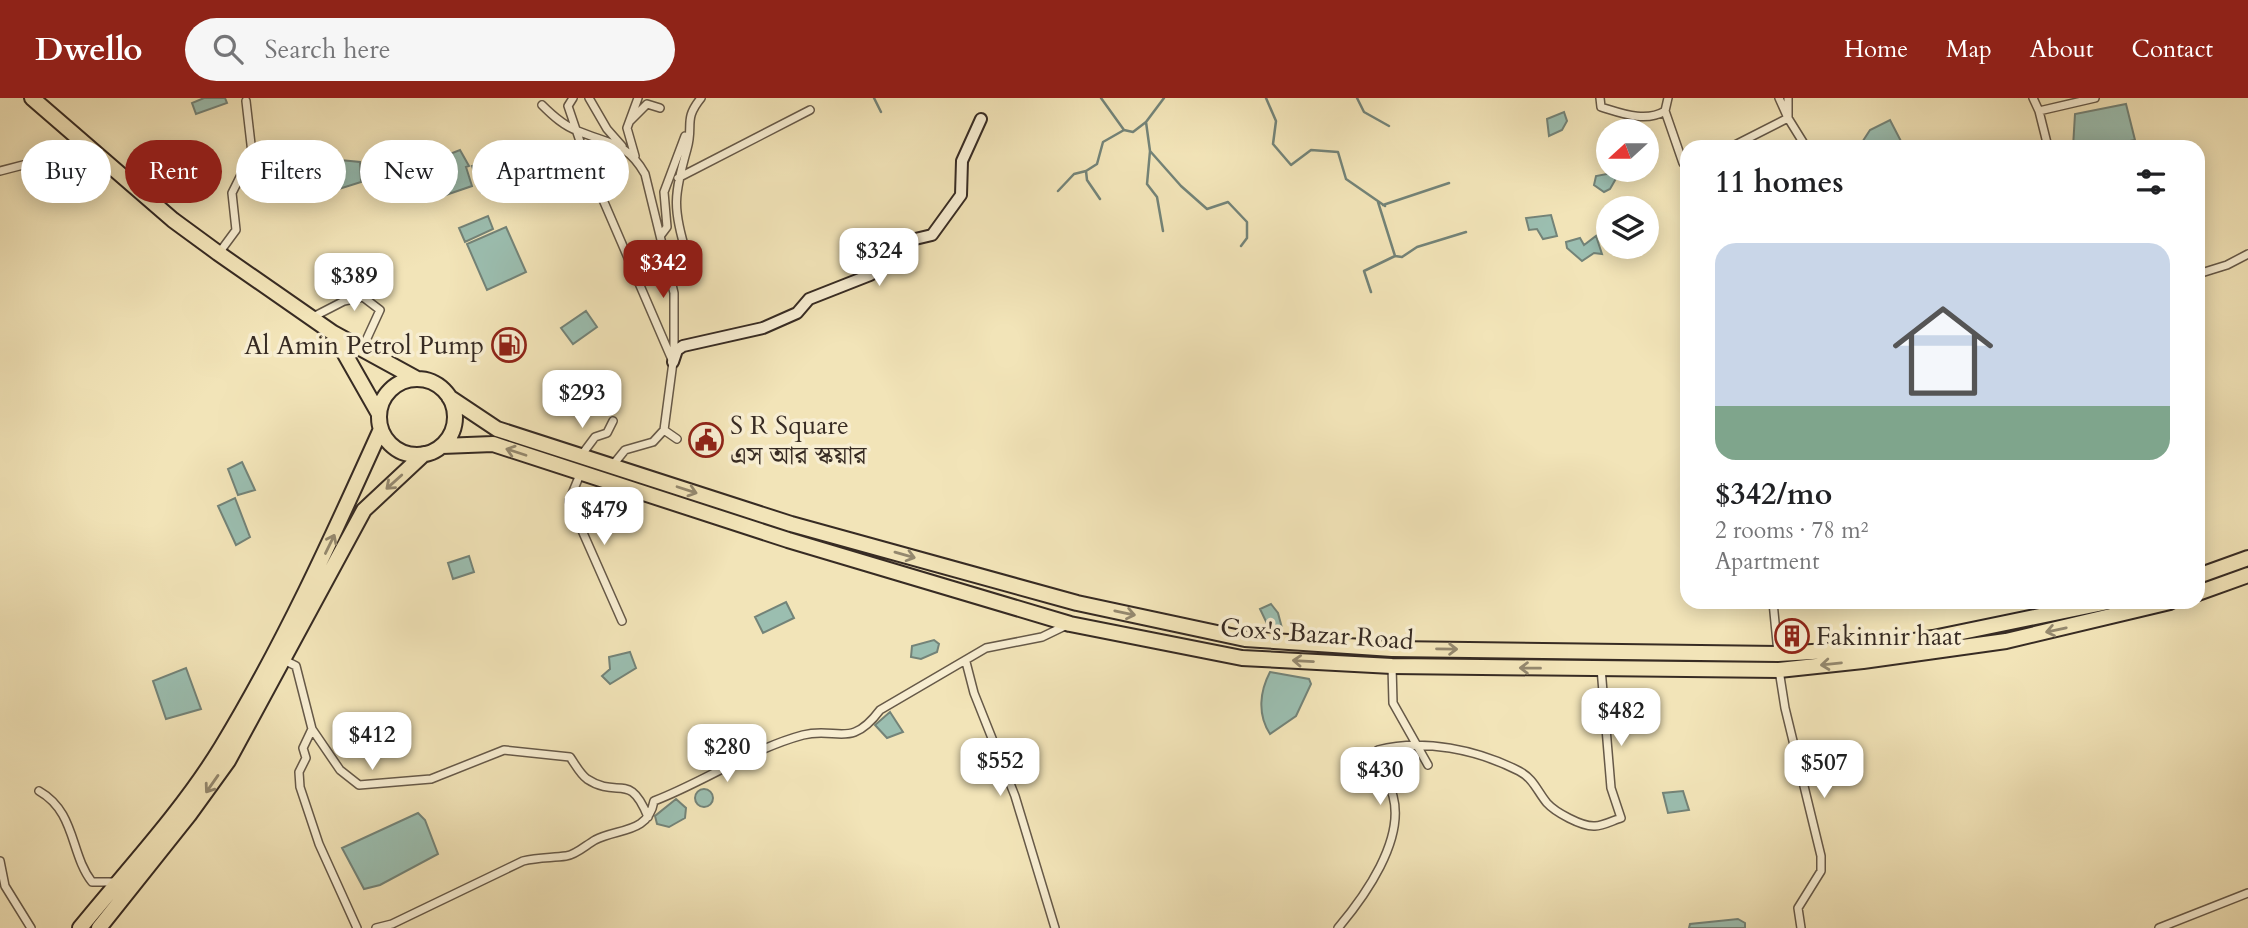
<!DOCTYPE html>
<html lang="en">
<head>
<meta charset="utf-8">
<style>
  body { margin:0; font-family:Cardo,"Noto Serif Bengali",serif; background:#f6f6f6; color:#202124; height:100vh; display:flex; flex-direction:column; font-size:26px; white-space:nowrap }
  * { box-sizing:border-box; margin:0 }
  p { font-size:23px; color:#757577 }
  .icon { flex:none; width:38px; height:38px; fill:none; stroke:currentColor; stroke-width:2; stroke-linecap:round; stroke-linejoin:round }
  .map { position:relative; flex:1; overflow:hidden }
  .details { position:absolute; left:1680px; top:42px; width:525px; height:469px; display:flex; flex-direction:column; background:#fff; border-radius:21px; box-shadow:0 4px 18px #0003 }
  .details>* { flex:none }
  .hud { position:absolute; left:21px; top:42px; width:665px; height:63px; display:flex; gap:14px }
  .needle { width:46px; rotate:249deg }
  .buttons { position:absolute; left:1596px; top:21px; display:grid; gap:14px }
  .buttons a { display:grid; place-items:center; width:63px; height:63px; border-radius:50%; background:#fff; box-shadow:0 4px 18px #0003; font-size:35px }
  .price { position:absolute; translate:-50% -60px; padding:0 16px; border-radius:14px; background:#fff; color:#222; font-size:23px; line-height:46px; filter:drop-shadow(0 2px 4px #0008) }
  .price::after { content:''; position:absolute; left:50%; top:42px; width:21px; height:16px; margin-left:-10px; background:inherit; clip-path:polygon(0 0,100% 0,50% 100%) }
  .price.active { background:#8f2418; color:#fff }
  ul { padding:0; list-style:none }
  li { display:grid; align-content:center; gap:14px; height:371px; padding:0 35px }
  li+li { border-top:2px solid #e0e0e0 }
  li span { display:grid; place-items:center; height:217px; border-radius:21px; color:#555 }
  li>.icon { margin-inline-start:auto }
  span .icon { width:126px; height:126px; fill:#fffc; stroke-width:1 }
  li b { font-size:30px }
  h2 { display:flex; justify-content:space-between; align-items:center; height:84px; padding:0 35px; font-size:30px }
  .pill { padding:0 24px; border-radius:32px; background:#fff; box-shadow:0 4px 18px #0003; font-size:24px; line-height:63px }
  .pill.active { background:#8f2418; color:#fff }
  header { display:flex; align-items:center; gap:42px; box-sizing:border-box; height:98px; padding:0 35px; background:#8f2418; color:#fff }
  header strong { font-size:33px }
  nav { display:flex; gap:38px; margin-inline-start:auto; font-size:24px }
  .search { width:490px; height:63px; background:#f6f6f6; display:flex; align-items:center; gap:18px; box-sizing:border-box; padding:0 24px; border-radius:38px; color:#757577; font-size:26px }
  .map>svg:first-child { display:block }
  .water { fill:#9bbeb0; stroke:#738378; stroke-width:2 }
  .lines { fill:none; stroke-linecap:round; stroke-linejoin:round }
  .stream { stroke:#738378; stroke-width:2.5 }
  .street-casing { stroke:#665948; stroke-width:10 }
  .secondary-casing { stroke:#372b23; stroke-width:14 }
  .highway-casing { stroke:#372b23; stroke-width:18 }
  .street { stroke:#f7edd1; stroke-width:7 }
  .secondary { stroke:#f7edd1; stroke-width:10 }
  .highway { stroke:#f2e4b8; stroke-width:14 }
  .oneway { stroke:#94886e }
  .labels { text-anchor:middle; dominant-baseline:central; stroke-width:7; stroke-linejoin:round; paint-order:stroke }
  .poi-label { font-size:26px; fill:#372b23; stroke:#f7edd1; text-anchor:start }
  .street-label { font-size:26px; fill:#372b23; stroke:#f7edd1 }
</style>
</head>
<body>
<header>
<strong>Dwello</strong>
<div class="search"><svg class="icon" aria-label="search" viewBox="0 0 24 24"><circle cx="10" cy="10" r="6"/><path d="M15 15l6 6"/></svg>Search here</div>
<nav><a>Home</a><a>Map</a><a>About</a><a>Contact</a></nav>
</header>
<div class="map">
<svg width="2248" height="830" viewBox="0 0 2248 830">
  <rect width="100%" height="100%" fill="#f2e4b8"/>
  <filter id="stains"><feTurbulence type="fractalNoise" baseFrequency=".00286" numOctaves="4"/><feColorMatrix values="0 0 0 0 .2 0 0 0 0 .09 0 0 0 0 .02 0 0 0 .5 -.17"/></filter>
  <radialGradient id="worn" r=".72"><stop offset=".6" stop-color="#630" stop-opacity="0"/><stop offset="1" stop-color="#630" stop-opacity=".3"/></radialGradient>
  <!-- water -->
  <path class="water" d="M204,0H225L227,5L196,16L192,5Z
    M2126,6L2135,42L2099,49H2073L2075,16Z
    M1564,14L1567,23L1562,32L1549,38L1547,21Z
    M1890,22L1904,49H1859L1870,32Z
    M460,52L469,68L466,69L472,88L440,99L424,66Z
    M340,62L360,64L361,84L339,91L334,65Z
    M490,64L499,86L481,94L472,68Z
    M331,73L334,94L312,99L299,97L301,92L296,88L298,84Z
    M1612,75L1618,77L1610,91L1604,94L1594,87L1596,78Z
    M1551,117L1557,138L1543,141L1537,131L1529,132L1526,120Z
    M488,118L493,131L465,144L459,130Z
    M506,129L526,174L487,192L467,146Z
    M1596,138L1602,156L1594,155L1582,163L1567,150L1566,144L1580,140L1584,147Z
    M586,213L597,229L573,246L561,230Z
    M242,364L255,392L238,397L228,371Z
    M235,400L250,439L236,447L218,408Z
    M469,458L474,474L453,481L448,465Z
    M786,504L794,520L763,535L755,519Z
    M1271,506L1278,515L1282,530L1272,536L1260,511Z
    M934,542L939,546L937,554L921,561L911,559L912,548Z
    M630,554L636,570L610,586L602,578L610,571L609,559Z
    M186,570L201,611L166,621L153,583Z
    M1270,574L1309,581L1311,586L1296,618L1270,636C1257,616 1260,593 1270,574Z
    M890,614L903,634L887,640L875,627Z
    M695 700a9 9 0 1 1 18 0a9 9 0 1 1-18 0Z
    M1683,693L1689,712L1668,715L1663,695Z
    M676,701L686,710L685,720L669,729L657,726L655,718Z
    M418,715L425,722L438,756L380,787L364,791L342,750Z
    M1738,821L1745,825V830H1689L1690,826Z"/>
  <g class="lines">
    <!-- stream -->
    <path class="stream" d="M874,0L881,14
      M1101,0L1124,32L1133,34L1146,24L1164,0
      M1266,0L1276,23L1273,46L1291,67L1311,52L1338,54L1346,81L1385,108
      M1357,0L1364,14L1389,28
      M1146,24L1150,53L1147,86L1157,99L1163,133
      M1150,53L1181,88L1207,111L1228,104L1247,124V140L1241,148
      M1058,93L1074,76L1086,73
      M1100,101L1087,82L1086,73L1097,66L1103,44L1124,32
      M1383,107L1449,85
      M1395,158L1402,159L1417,149L1466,134
      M1371,194L1364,173L1395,158L1378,104"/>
    <!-- street casing -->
    <g class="street-casing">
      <path id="street" d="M573,0L568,8L588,67L673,264L664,332L653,344L625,352L612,368
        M589,0L607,31L622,48
        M1600,0L1601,9C1621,15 1645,25 1665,13L1668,0
        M1788,0V20L1806,49
        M2033,0L2039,13L2095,0
        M542,7C553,18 564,28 578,33C609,46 627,44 645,76L674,195V256
        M1665,13L1683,65L1687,66
        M2039,13L2048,49
        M630,23L647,6L660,10
        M1731,49L1788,20L1779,0
        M635,58L627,30L638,0
        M0,73L27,66L80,42
        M678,80L810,12
        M661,137L667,129L664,94L685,38
        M219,155L236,132L232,95L252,55L246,3
        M687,157C672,110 674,97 687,51C694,27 683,22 701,0
        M2198,176L2227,167L2248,156
        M1686,193L1687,135
        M313,219L344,203L363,199L380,212L363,249
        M664,332L677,341
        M580,359L595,339L607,335L613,323
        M581,374L569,403L622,523
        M1773,504L1778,555
        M284,562L296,568L312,631
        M966,564L974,595L1015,698L1055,830
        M1392,568L1393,605L1428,667
        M1779,572L1785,610L1821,758V773L1798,810L1801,830
        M39,693C76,714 70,756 92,784H116
        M0,763L5,788L31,830
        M357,830L319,746L300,689L299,674L306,660L303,650L312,631L340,672L359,687L431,681L504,652L570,659C575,666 580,676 587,681C619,702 629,672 648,719
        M376,830L392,826L523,763C538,759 551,760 566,758C576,757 586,747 595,742C618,730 648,736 654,703C704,684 751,651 803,637C837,628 850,652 880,612L986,550L1042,539L1069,526
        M1338,830C1365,798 1405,742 1393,698C1388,680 1377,671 1378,652C1423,640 1478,652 1519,673C1534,681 1537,693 1547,705C1555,714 1582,729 1595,728C1603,728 1614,722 1621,720L1611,690L1601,570
        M2159,830L2248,795"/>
    </g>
    <!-- secondary casing -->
    <g class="secondary-casing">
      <path id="secondary" d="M673,264L677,252L683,248L763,230L797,215L809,201L870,177L894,162L911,142L932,137L961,97L962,63L981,21"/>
    </g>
    <!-- highway casing -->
    <g class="highway-casing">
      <path id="highway" d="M32,0L173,122L218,155L333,235L417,281
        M333,235L379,316
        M379 319a38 38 0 1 1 76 0a38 38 0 1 1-76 0Z
        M449,299L497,331L791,426L1077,505L1245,541L1392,551L1778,556L1863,551L1933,540L2108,504
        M442,348L493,346L788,442L1070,526L1242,560L1392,568L1779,572L1863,563L2006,543L2170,504
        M2198,478L2248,460
        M2198,495L2248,477
        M80,830C128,771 181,715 221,650C283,548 332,440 381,331
        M99,830L189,717L228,663L364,412L424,356"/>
    </g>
    <!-- street -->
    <use href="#street" class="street"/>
    <!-- secondary -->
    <use href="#secondary" class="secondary"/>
    <!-- highway -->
    <use href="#highway" class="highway"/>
  </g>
  <!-- one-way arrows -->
  <defs><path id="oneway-shaft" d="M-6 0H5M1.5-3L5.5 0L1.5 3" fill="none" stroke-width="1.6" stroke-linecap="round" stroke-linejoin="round" transform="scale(1.75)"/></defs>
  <g class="oneway">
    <use href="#oneway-shaft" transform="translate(516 354) rotate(-162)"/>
    <use href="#oneway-shaft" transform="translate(394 384) rotate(138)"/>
    <use href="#oneway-shaft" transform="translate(687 392) rotate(18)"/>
    <use href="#oneway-shaft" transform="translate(330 446) rotate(-64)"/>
    <use href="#oneway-shaft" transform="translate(905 457) rotate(16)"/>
    <use href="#oneway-shaft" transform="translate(1125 515) rotate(12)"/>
    <use href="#oneway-shaft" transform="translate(2056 532) rotate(168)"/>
    <use href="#oneway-shaft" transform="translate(1447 551) rotate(1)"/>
    <use href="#oneway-shaft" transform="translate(1303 563) rotate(-177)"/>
    <use href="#oneway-shaft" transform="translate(1831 566) rotate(174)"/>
    <use href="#oneway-shaft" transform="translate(1530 570) rotate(-179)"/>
    <use href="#oneway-shaft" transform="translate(212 686) rotate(125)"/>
  </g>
  <!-- icons -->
  <defs>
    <g id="fuel-ring" transform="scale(1.75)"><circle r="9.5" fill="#f7edd1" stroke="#8f2418" stroke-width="1.5"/><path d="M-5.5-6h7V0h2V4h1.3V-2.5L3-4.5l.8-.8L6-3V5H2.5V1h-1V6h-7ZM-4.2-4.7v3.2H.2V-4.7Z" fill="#8f2418"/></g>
    <g id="civic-ring" transform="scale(1.75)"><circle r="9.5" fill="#f7edd1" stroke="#8f2418" stroke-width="1.5"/><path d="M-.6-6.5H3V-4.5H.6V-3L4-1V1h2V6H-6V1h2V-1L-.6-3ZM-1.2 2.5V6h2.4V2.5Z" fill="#8f2418"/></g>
    <g id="building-ring" transform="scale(1.75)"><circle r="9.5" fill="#f7edd1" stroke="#8f2418" stroke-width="1.5"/><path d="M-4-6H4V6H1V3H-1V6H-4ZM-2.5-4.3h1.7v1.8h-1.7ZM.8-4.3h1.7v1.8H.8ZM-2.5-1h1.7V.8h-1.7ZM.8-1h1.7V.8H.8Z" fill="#8f2418"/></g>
  </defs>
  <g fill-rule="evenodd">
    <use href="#fuel-ring" x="509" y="247"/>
    <use href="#civic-ring" x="706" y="342"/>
    <use href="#building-ring" x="1792" y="538"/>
  </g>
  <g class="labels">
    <!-- poi labels -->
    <g class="poi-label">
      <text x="484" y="247" text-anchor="end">Al Amin Petrol Pump</text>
      <text x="730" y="327">S R Square<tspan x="730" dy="30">এস আর স্কয়ার</tspan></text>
      <text x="1816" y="538">Fakinnir haat</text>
    </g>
    <!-- street labels -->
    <g class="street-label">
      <text transform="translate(1317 536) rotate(4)">Cox's Bazar Road</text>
    </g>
  </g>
  <rect width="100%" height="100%" filter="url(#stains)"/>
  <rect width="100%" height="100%" fill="url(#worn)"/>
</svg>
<div class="buttons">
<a><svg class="needle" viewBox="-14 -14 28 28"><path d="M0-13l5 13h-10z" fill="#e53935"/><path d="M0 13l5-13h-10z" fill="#757577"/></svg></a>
<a><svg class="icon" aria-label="layers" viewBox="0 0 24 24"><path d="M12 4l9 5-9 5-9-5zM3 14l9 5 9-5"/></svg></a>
</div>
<b class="price" style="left:879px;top:190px">$324</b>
<b class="price active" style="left:663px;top:202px">$342</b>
<b class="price" style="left:354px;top:215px">$389</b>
<b class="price" style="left:582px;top:332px">$293</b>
<b class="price" style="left:604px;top:449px">$479</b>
<b class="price" style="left:1621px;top:650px">$482</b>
<b class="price" style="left:372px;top:674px">$412</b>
<b class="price" style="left:727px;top:686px">$280</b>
<b class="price" style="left:1000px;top:700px">$552</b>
<b class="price" style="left:1824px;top:702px">$507</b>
<b class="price" style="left:1380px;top:709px">$430</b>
<div class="hud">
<a class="pill">Buy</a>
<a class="pill active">Rent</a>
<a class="pill">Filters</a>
<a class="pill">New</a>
<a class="pill">Apartment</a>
</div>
<section class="details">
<h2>11 homes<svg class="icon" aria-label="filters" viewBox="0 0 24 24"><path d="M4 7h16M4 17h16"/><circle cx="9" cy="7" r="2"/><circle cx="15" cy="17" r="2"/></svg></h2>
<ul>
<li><span style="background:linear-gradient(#c9d6e8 75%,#7fa58c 0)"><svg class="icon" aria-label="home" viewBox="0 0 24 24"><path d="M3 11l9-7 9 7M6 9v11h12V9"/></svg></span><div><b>$342/mo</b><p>2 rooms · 78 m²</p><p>Apartment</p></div></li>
</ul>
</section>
</div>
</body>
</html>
